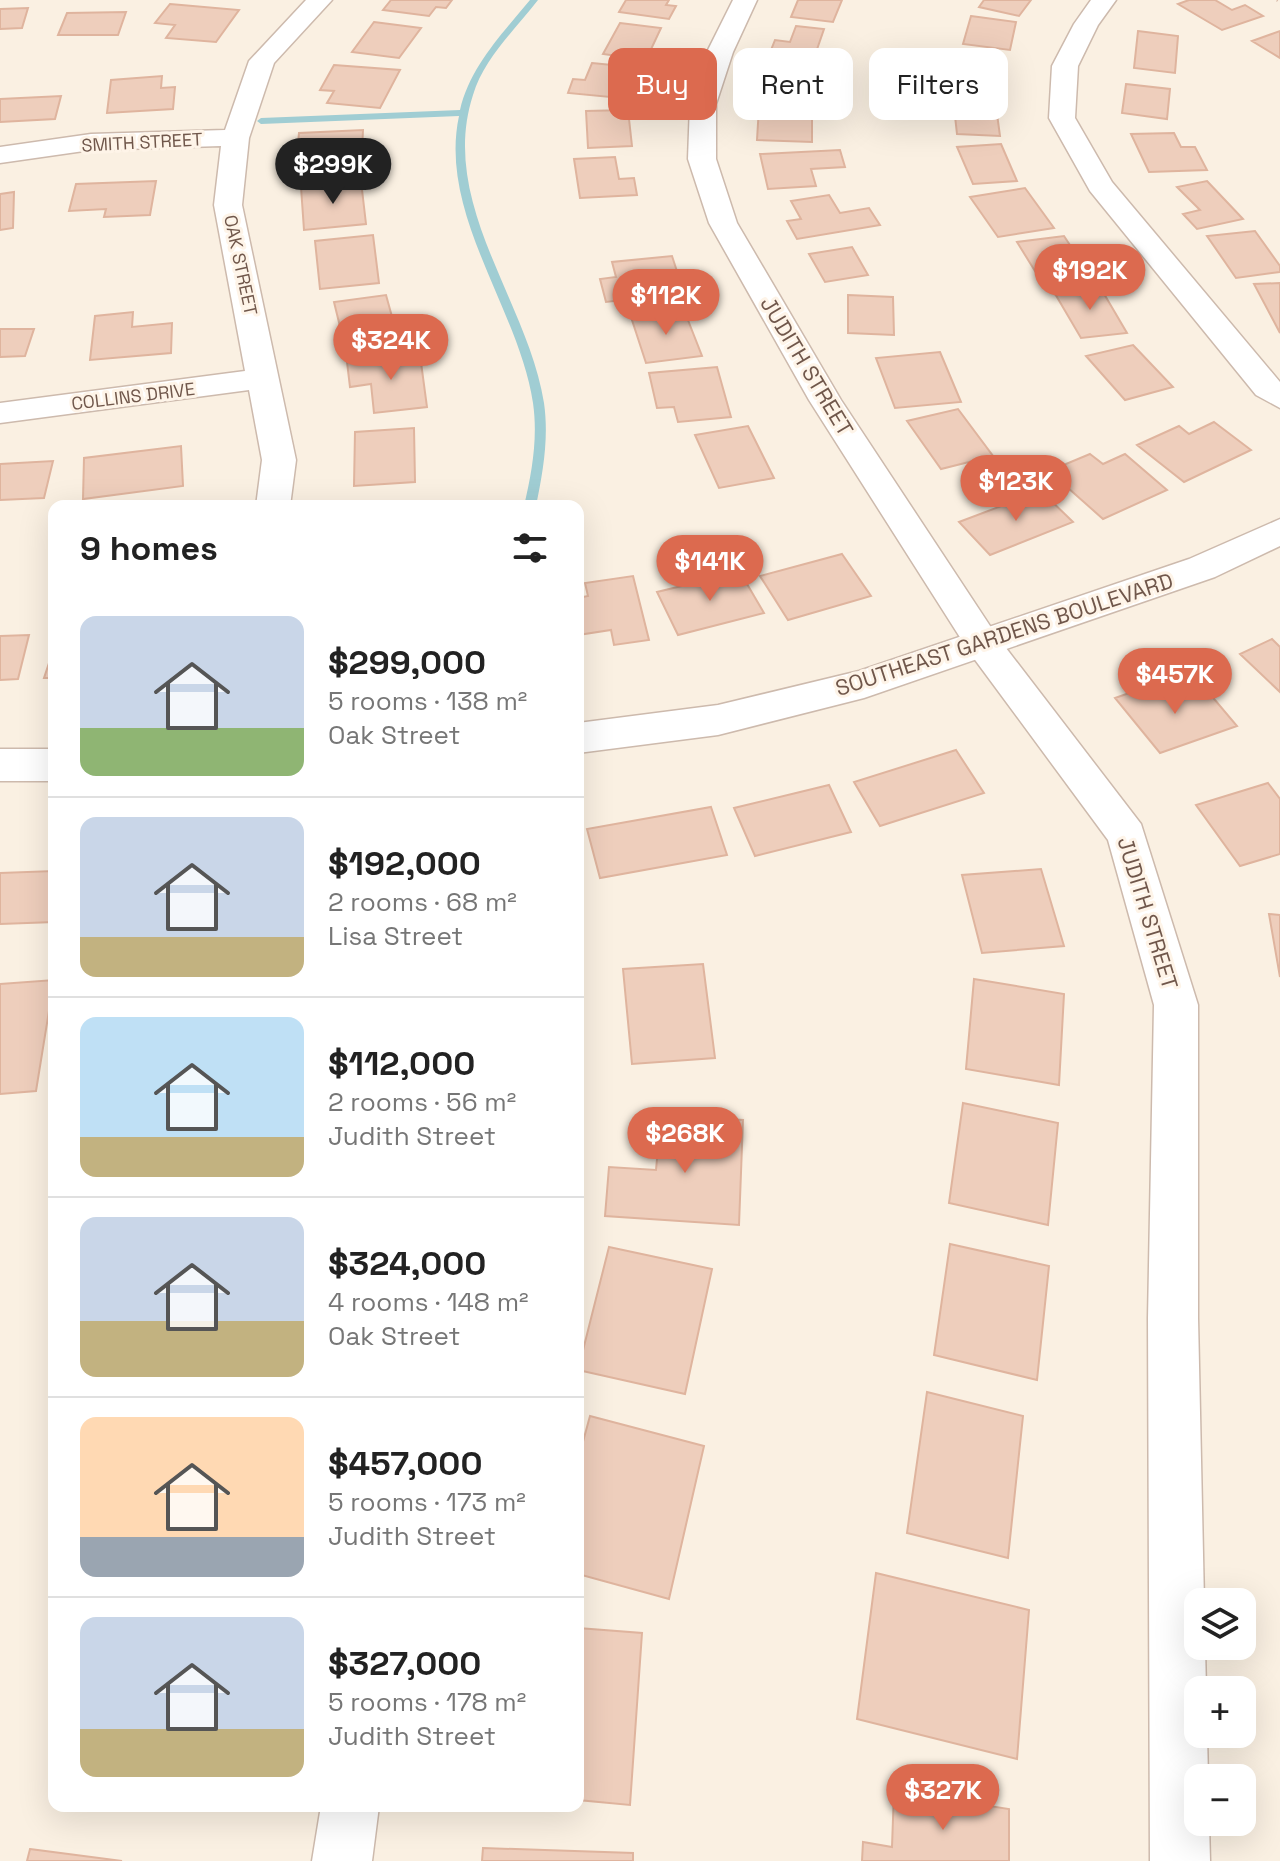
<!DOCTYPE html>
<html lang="en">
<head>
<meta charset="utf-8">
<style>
  body { margin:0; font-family:"Space Grotesk",sans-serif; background:#f6f6f6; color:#222; height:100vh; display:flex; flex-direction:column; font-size:30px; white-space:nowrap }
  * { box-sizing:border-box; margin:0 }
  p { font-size:26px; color:#767676 }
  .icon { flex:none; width:44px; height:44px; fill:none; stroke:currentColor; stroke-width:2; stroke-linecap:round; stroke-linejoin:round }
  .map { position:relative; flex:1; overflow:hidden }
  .panel { position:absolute; left:48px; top:500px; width:536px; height:1312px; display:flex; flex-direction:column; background:#fff; border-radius:16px; box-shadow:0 8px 32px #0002 }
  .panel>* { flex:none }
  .top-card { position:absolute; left:608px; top:48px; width:552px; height:72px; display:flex; gap:16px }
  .fabs { position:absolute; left:1184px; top:1588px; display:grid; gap:16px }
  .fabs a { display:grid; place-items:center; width:72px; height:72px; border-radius:16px; background:#fff; box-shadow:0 8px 32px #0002; font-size:40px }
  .price { position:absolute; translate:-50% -68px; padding:0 18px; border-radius:28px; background:#dc6a4f; color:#fff; font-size:26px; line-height:52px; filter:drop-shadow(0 2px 4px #0008) }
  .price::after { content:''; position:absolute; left:50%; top:48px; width:24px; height:18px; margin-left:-12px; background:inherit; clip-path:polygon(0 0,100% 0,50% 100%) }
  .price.selected { background:#222; color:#fff }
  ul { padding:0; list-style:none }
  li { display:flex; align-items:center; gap:24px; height:200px; padding:0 32px }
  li+li { border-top:2px solid #e0e0e0 }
  li span { display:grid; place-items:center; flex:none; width:224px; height:160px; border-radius:16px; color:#555 }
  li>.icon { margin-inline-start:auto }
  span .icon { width:96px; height:96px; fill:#fffc; stroke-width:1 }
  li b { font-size:34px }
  h2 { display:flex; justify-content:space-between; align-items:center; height:96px; padding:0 32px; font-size:34px }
  .tag { padding:0 28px; border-radius:16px; background:#fff; box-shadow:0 8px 32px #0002; font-size:28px; line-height:72px }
  .tag.selected { background:#dc6a4f; color:#fff }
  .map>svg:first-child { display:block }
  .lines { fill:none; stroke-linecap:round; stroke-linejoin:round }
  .stream { fill:#a0cdd3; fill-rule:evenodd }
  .building { fill:#eecebc; stroke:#dfb49e; stroke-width:2 }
  .minor-casing { stroke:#cdbaad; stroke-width:3 }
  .tertiary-casing { stroke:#cdbaad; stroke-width:3 }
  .path { stroke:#d2b1a0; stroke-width:3; stroke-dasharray:1 4; stroke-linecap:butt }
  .minor { fill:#fff; fill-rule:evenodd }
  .tertiary { fill:#fff; fill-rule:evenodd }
  .labels { text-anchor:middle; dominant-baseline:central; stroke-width:6; stroke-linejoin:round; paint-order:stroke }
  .far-street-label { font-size:18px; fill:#70574b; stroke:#fef4e8 }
  .street-label { font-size:22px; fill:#70574b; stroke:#fef4e8 }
</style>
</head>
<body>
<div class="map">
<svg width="1280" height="1861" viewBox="0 0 1280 1861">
  <rect width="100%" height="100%" fill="#faf0e2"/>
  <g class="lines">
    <!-- stream -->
    <path class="stream" d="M530,0H538C515,30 484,58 473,95C438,203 528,301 544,403C549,438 543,472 536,506H524C532,472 538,438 533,403C519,309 438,214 459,116L261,124L257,121L261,118L460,110C470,67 502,34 530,0Z"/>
  </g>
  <!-- building -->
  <path class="building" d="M391,0H452L446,8L436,7L429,16L383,10Z
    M626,0H669L666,5L676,6L669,19L619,12Z
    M798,0H842L833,22L791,17Z
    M984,0H1031L1019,16L979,7Z
    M1189,0H1215L1232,10L1245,5L1263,16L1222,30L1178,4Z
    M170,4L239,10L216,42L166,38L175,25L155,23Z
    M28,8L22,28L0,29V9Z
    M126,12L118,35H58L67,13Z
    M971,16L1016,22L1010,50L963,44Z
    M374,22L421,28L399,58L352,52Z
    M620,23L661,28L646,60L603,54Z
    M796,26L824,29L813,61L769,55L775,40L790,42Z
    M1138,31L1178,36L1175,73L1134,68Z
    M1280,31V58L1252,41Z
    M946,57L1000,64L994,90L939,84Z
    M592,63L643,68L631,99L568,93L573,79L585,80Z
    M768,63L810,69L799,99L756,94Z
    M334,65L400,70L380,108L327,103L334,91L320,90Z
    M162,76L161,88L175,87L173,109L107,113L111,80Z
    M1126,84L1170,89L1167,119L1122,113Z
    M61,96L55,119L0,122V99Z
    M953,98L995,99L1000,136L957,134Z
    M759,107L812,109V142L757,140Z
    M628,110L632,146L588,148L586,111Z
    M363,130L361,173L318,174L320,153H297L299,133Z
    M1174,133L1181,147H1195L1207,170L1149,172L1131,134Z
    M1001,144L1017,181L973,184L957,147Z
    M840,150L845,167L811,169L816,186L768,189L760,154Z
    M615,157L619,179L634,178L637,195L580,198L574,159Z
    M156,181L150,215L104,217L106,209L69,211L76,184Z
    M361,181L366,224L304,230L301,187Z
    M1207,181L1243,219L1197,229L1183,214L1200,210L1177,187Z
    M1025,188L1054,228L998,237L970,197Z
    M14,192L13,228L0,230V194Z
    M829,195L840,213L869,208L880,225L797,239L787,221L801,219L791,201Z
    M1255,231L1280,266V272L1236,278L1207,236Z
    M373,235L379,283L320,289L315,241Z
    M1064,236L1091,277L1043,284L1017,242Z
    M852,247L868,275L825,282L809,254Z
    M672,256L684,293L606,302L600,279L616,277L612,262Z
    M1280,283V333L1254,284Z
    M1100,287L1127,333L1081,338L1054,292Z
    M386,295L399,342L346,351L334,302Z
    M848,295L893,297L894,335L848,333Z
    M684,310L702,356L646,363L631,317Z
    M133,312L132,327L172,323L171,353L90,360L95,316Z
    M0,329H34L25,356L0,357Z
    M1133,345L1173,387L1125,400L1086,356Z
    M940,352L961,402L895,408L876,358Z
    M420,355L427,407L374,413L371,384L350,387L347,362Z
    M717,367L731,417L678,422L674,407L657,408L649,373Z
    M958,409L993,456L941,469L907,421Z
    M1214,422L1251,450L1184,482L1137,445L1179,426L1189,434Z
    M748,426L774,478L719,488L695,435Z
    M414,428L415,482L354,486L355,432Z
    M181,446L183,486L83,499L84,458Z
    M1090,454L1103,464L1125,454L1167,490L1103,519L1049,471Z
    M53,461L44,498L0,500V464Z
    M1041,491L1073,522L990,555L959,522Z
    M842,554L871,596L788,620L760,576Z
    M740,572L764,613L678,635L657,592Z
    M633,576L649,640L614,645L611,630L578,635V598L588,596L585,583Z
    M29,635L18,679L0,680V636Z
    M1272,639L1280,647V692L1240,654Z
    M54,648V678H44Z
    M1155,684L1169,700L1204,687L1237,726L1160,753L1115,698Z
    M956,750L984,793L880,826L854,782Z
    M1268,783L1280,799V854L1240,866L1196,805Z
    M829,785L851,832L755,856L734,808Z
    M711,807L727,855L600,878L587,829Z
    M1041,869L1064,946L982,953L962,875Z
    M54,871V922L0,924V873Z
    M1269,914L1280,915V977Z
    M703,964L715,1058L632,1064L623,969Z
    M974,979L1064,994L1059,1085L966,1069Z
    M54,980L36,1091L0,1094V984Z
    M963,1103L1058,1123L1048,1225L949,1203Z
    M661,1115L743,1120L739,1225L605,1216L609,1167L656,1170Z
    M950,1244L1049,1266L1037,1380L934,1355Z
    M609,1247L712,1269L685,1394L578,1370Z
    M927,1392L1023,1416L1008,1558L907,1533Z
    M590,1416L704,1446L669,1599L578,1574V1460Z
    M876,1573L1029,1610L1017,1759L857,1719Z
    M578,1628L642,1633L630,1805L578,1800Z
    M894,1791L1009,1809V1861H862L863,1842L892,1847Z
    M483,1848L633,1853V1861H482Z
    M30,1849L122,1861H27Z"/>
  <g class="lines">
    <!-- minor casing -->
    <g class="minor-casing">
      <path id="minor" d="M306,0H332L274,63L249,138L242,205L296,460L290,506H256L262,460L249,390L0,423V403L245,371L214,205L221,146L91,150L0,163V147L91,134L225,130L249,61Z
        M733,0H757L733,52L716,104V159L737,223L841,400L996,635L1141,824L1198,1005V1318L1204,1602H1198V1646H1205L1206,1690H1198V1734H1207L1208,1778H1198V1822H1209L1210,1861H1150L1148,1318L1154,1005L1108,840L970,653L809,400L709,223L688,159L690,104L707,52Z
        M1091,0H1116L1098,25L1078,66L1075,118L1112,182L1280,382V408L1256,395L1090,191L1049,118L1052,66L1074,24Z
        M321,1806H379L372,1861H312Z"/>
    </g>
    <!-- tertiary casing -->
    <g class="tertiary-casing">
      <path id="tertiary" d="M1280,519V546L1215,577L864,698L718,735L578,753V723L718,705L859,671L1189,559Z
        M0,749H54V781H0Z"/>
    </g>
    <!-- path -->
    <path class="path" d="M1277,0L1280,2"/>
    <!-- minor -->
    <use href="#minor" class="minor"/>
    <!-- tertiary -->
    <use href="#tertiary" class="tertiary"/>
  </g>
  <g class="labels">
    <!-- far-street labels -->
    <g class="far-street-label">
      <text transform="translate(142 142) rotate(-3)">SMITH STREET</text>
      <text transform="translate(241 265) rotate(78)">OAK STREET</text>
      <text transform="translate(133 396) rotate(-7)">COLLINS DRIVE</text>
    </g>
    <!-- street labels -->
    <g class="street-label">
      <text transform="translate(807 366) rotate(59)">JUDITH STREET</text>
      <text transform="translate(1004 634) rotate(-18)">SOUTHEAST GARDENS BOULEVARD</text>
      <text transform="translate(1148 913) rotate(73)">JUDITH STREET</text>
    </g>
  </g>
</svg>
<div class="fabs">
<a><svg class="icon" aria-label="layers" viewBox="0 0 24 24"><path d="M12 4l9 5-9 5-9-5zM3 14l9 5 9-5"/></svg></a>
<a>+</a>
<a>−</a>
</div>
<b class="price selected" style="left:333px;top:206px">$299K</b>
<b class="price" style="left:1090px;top:312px">$192K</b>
<b class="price" style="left:666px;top:337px">$112K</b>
<b class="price" style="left:391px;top:382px">$324K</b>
<b class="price" style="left:1016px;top:523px">$123K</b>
<b class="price" style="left:710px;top:603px">$141K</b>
<b class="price" style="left:1175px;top:716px">$457K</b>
<b class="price" style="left:685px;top:1175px">$268K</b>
<b class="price" style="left:943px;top:1832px">$327K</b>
<div class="top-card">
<a class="tag selected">Buy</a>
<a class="tag">Rent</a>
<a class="tag">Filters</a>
</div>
<section class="panel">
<h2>9 homes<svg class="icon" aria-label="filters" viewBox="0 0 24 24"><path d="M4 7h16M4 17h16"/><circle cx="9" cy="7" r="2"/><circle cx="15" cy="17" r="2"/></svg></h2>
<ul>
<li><span style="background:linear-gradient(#c9d6e8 70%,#8fb573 0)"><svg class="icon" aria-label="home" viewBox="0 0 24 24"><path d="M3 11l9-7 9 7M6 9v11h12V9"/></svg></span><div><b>$299,000</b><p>5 rooms · 138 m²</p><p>Oak Street</p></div></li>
<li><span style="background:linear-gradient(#c9d6e8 75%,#c2b280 0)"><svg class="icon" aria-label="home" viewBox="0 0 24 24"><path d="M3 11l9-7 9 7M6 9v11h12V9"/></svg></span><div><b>$192,000</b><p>2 rooms · 68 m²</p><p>Lisa Street</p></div></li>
<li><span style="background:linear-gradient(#bfe0f5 75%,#c2b280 0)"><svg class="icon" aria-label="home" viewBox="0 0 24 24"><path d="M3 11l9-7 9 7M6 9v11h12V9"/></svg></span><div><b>$112,000</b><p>2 rooms · 56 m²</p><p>Judith Street</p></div></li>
<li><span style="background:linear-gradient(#c9d6e8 65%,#c2b280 0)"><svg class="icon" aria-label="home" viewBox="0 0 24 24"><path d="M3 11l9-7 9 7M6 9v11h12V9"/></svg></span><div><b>$324,000</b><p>4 rooms · 148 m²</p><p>Oak Street</p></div></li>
<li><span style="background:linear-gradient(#ffd9b3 75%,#9aa5b1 0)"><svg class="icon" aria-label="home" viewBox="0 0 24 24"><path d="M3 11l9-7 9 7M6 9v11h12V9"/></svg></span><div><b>$457,000</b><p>5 rooms · 173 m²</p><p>Judith Street</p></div></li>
<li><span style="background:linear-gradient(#c9d6e8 70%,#c2b280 0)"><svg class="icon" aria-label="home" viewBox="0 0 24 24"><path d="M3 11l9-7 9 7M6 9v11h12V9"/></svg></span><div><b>$327,000</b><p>5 rooms · 178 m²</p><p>Judith Street</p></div></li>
</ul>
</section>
</div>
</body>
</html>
